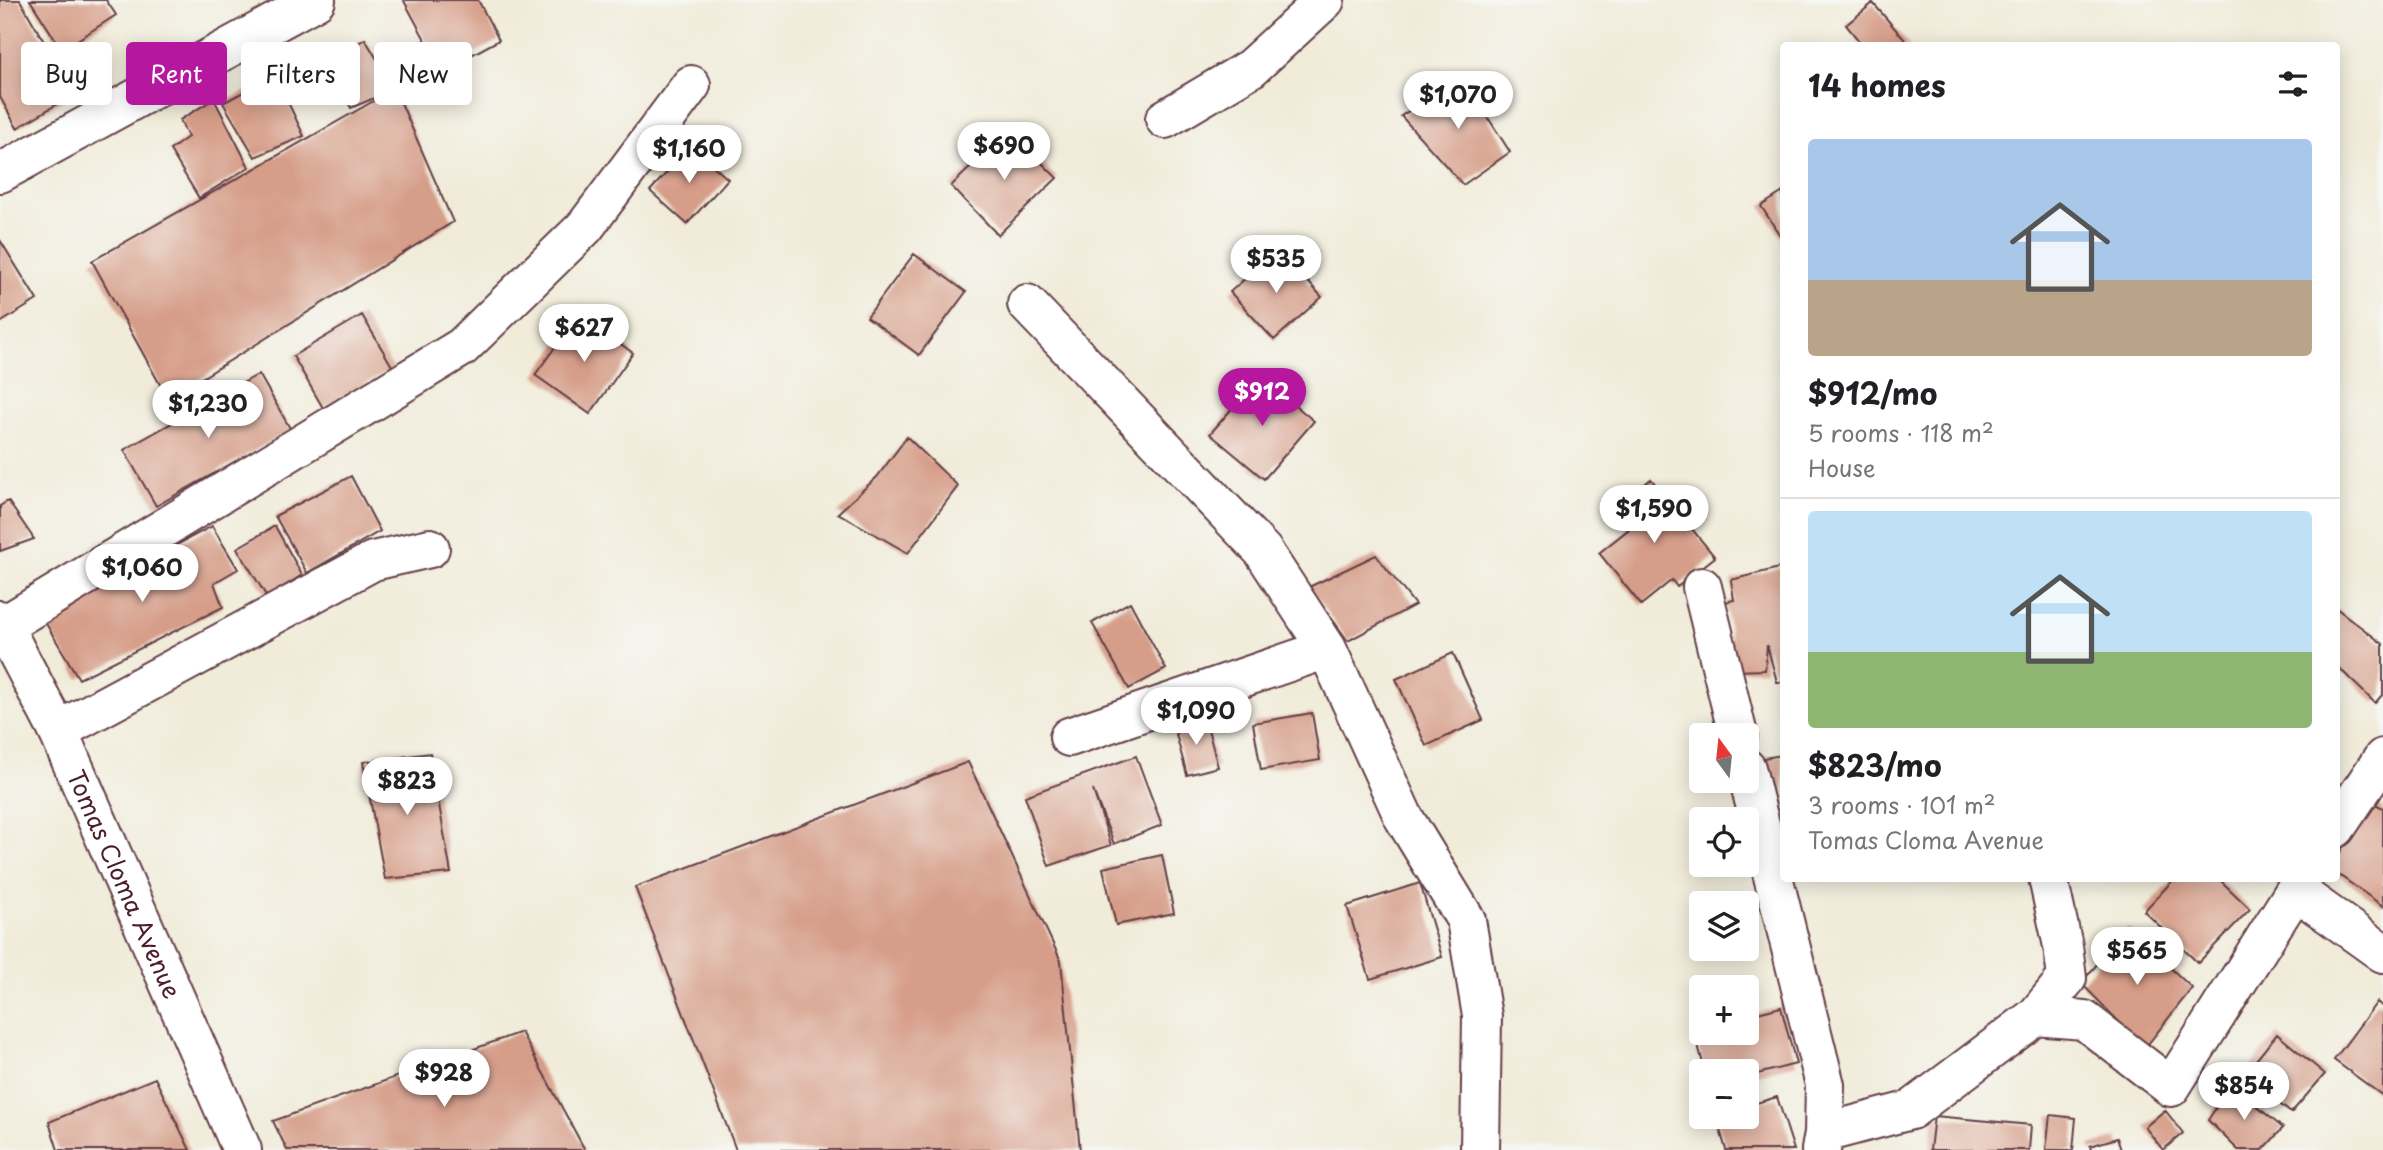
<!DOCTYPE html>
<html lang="en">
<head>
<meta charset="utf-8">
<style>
  body { margin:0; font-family:"Playpen Sans",sans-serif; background:#f2f2f2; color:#202124; height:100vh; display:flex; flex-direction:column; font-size:26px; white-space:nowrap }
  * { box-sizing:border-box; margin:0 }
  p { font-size:23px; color:#757577 }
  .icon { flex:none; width:38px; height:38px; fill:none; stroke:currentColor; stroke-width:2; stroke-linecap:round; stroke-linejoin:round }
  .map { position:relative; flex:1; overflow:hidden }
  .sheet { position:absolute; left:1780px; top:42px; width:560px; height:840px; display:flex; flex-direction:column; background:#fff; border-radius:7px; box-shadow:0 4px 18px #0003 }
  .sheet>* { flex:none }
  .top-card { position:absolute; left:21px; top:42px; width:665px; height:63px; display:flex; gap:14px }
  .needle { width:46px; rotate:345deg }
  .buttons { position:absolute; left:1689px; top:723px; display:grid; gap:14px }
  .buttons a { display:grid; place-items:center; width:70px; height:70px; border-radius:7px; background:#fff; box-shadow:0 4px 18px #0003; font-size:35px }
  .price { position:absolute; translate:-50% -60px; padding:0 16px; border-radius:24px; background:#fff; color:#222; font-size:23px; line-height:46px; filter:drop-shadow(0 2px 4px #0008) }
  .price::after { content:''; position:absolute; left:50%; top:42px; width:21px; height:16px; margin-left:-10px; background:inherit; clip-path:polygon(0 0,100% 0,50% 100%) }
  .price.active { background:#b5179e; color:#fff }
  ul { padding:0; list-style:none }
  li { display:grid; align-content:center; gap:14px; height:371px; padding:0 28px }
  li+li { border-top:2px solid #e0e0e0 }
  li span { display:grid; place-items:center; height:217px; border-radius:7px; color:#555 }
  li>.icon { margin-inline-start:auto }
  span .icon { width:126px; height:126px; fill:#fffc; stroke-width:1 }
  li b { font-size:30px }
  h2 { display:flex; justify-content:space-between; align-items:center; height:84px; padding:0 28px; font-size:30px }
  .tag { padding:0 24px; border-radius:7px; background:#fff; box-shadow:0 4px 18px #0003; font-size:24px; line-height:63px }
  .tag.active { background:#b5179e; color:#fff }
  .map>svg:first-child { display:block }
  .building { fill:#d69d88 }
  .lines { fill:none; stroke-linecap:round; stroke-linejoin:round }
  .minor-casing { stroke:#633e45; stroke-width:42 }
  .major-casing { stroke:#633e45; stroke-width:42 }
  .minor { stroke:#fff; stroke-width:38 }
  .major { stroke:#fff; stroke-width:38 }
  .labels { text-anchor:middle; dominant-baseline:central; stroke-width:6; stroke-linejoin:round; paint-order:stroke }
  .street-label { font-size:24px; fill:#4a1f2b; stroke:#f6f6f2 }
</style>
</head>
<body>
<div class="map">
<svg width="2383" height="1150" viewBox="0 0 2383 1150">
  <rect width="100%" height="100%" fill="#f6f6f2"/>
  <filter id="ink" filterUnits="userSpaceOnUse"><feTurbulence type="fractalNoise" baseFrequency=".0143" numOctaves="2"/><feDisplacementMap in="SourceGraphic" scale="14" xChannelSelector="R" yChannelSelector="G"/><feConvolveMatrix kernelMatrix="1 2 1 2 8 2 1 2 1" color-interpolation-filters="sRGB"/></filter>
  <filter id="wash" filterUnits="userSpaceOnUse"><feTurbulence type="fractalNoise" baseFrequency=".00686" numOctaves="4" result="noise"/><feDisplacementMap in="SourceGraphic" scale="28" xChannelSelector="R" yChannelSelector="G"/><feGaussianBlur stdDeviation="1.57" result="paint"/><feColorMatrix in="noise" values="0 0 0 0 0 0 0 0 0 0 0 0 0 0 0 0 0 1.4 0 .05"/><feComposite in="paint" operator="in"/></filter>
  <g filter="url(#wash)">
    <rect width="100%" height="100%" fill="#f1ecda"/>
    <g id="blocks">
      <!-- building -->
      <path class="building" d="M0,0H20L74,94L17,128L0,97Z
        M30,0H106L116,15L62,50Z
        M406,0H478L499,40L442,71L404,1Z
        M1873,3L1910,46H1863L1846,25Z
        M365,39L395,89L453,222L168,399L92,261L393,90L351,108L326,62Z
        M275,75L304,136L255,157L223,103Z
        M1462,77L1510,152L1463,185L1401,116Z
        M214,99L249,167L199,198L170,150L188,137L180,120Z
        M1009,130L1057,178L998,235L951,186Z
        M691,146L728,179L687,224L650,191Z
        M1783,192V240L1761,206Z
        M0,240L37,300L0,323Z
        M1278,249L1322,297L1274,340L1230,292Z
        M914,254L966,292L919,355L867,317Z
        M579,314L633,353L590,414L535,375Z
        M362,315L393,368L323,408L293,356Z
        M259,374L291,430L156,506L124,450Z
        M1260,376L1314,421L1264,479L1210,434Z
        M907,437L958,486L908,553L838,513L877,477Z
        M351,476L380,531L307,573L275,516Z
        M1651,479L1715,557L1677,587L1672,580L1641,605L1599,553L1629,529L1614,510Z
        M8,501L34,539L0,551V506Z
        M212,526L238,569L214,583L223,607L79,679L42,617Z
        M275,526L302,575L267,597L237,548Z
        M1376,555L1415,605L1348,641L1309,587Z
        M1783,567V682H1777L1767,645L1765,670L1735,671L1725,602L1734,600L1731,580Z
        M1130,602L1166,669L1129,689L1092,623Z
        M2336,608L2383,644V694L2375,703L2336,665Z
        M1453,653L1483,720L1426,746L1396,679Z
        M1312,713L1320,760L1261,770L1253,723Z
        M1205,718L1218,767L1187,775L1174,727Z
        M430,753L451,873L385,879L363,762Z
        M1783,755V859L1762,786L1763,758Z
        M1136,756L1162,825L1114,844L1093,790L1111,845L1049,866L1025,796Z
        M968,762L1061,961L1080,1150H736L635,887Z
        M2370,801L2383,808V906L2336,873V859Z
        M1162,855L1174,913L1116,925L1103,868Z
        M2175,878H2218L2250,909L2198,963L2144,911Z
        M1420,883L1442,957L1370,979L1347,906Z
        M2128,928L2192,988L2145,1048L2081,983Z
        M2377,1002L2383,1007V1096L2334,1060Z
        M1781,1007L1796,1064L1746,1077V1071H1705L1694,1030L1701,1029V1032H1746V1016Z
        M521,1032L585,1150H287L273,1121Z
        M2277,1034L2325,1074L2291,1113L2244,1075Z
        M155,1078L190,1150H58L49,1122Z
        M2231,1085L2283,1128L2263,1150H2238L2208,1120Z
        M1777,1097L1794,1150H1726L1716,1116H1746V1106Z
        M2165,1110L2183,1133L2163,1150L2145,1127Z
        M2050,1115L2076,1118L2073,1150H2046Z
        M1934,1116L2031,1125L2029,1150H1930Z
        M2117,1138L2121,1150H2091L2090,1146Z"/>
    </g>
  </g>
  <g filter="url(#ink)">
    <use href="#blocks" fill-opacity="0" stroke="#633e45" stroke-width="2"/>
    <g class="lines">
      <!-- minor casing -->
      <g class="minor-casing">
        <path id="minor" d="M1165,119L1251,68L1325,0
          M0,173L316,0
          M1027,304L1263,551L1327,649L1404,818L1466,920L1482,1016L1480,1150
          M1702,587L1738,735
          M3,626L462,347L585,227L691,85
          M58,731L373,561L430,548
          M1069,737L1327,649
          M1746,768L1825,1085L1824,1133L1821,1150
          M2336,828L2383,758
          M2295,890L2383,953
          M2036,1016L2084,1020L2171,1087L2303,878
          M1824,1133L1911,1110L2036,1016L2067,978L2063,946L2048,878"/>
      </g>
      <!-- major casing -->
      <g class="major-casing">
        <g id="major">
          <path id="s1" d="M0,620L58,731L242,1150"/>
        </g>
      </g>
      <!-- minor -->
      <use href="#minor" class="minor"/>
      <!-- major -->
      <use href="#major" class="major"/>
    </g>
  </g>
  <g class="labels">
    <!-- street labels -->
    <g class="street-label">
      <text stroke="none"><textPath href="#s1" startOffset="292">Tomas Cloma Avenue</textPath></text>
    </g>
  </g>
</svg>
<div class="buttons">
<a><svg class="needle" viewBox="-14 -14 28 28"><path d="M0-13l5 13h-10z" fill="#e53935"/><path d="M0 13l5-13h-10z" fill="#757577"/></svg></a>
<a><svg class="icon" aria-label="locate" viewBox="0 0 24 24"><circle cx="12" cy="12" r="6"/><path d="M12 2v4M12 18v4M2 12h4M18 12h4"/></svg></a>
<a><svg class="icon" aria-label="layers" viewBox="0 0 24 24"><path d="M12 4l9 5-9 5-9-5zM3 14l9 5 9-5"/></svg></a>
<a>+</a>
<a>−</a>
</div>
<b class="price" style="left:1458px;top:131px">$1,070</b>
<b class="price" style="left:1004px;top:182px">$690</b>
<b class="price" style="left:689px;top:185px">$1,160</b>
<b class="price" style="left:1276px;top:295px">$535</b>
<b class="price" style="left:584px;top:364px">$627</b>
<b class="price active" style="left:1262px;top:428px">$912</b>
<b class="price" style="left:208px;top:440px">$1,230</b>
<b class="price" style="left:1654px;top:545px">$1,590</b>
<b class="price" style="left:142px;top:604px">$1,060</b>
<b class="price" style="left:1196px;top:747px">$1,090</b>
<b class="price" style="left:407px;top:817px">$823</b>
<b class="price" style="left:2137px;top:987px">$565</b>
<b class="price" style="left:444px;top:1109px">$928</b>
<b class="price" style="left:2244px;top:1122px">$854</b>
<div class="top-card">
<a class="tag">Buy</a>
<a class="tag active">Rent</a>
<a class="tag">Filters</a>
<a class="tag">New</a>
</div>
<section class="sheet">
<h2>14 homes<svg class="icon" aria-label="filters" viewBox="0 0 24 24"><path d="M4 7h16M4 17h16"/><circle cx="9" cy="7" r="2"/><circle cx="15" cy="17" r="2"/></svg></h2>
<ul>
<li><span style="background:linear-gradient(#a9c7e8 65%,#b9a48a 0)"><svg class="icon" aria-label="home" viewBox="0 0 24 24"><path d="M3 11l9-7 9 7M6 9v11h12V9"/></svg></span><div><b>$912/mo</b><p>5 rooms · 118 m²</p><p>House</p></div></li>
<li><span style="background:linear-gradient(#bfe0f5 65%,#8fb573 0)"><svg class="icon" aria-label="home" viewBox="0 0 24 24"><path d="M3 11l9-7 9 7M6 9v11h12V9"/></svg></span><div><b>$823/mo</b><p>3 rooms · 101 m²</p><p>Tomas Cloma Avenue</p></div></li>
</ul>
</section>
</div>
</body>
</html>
